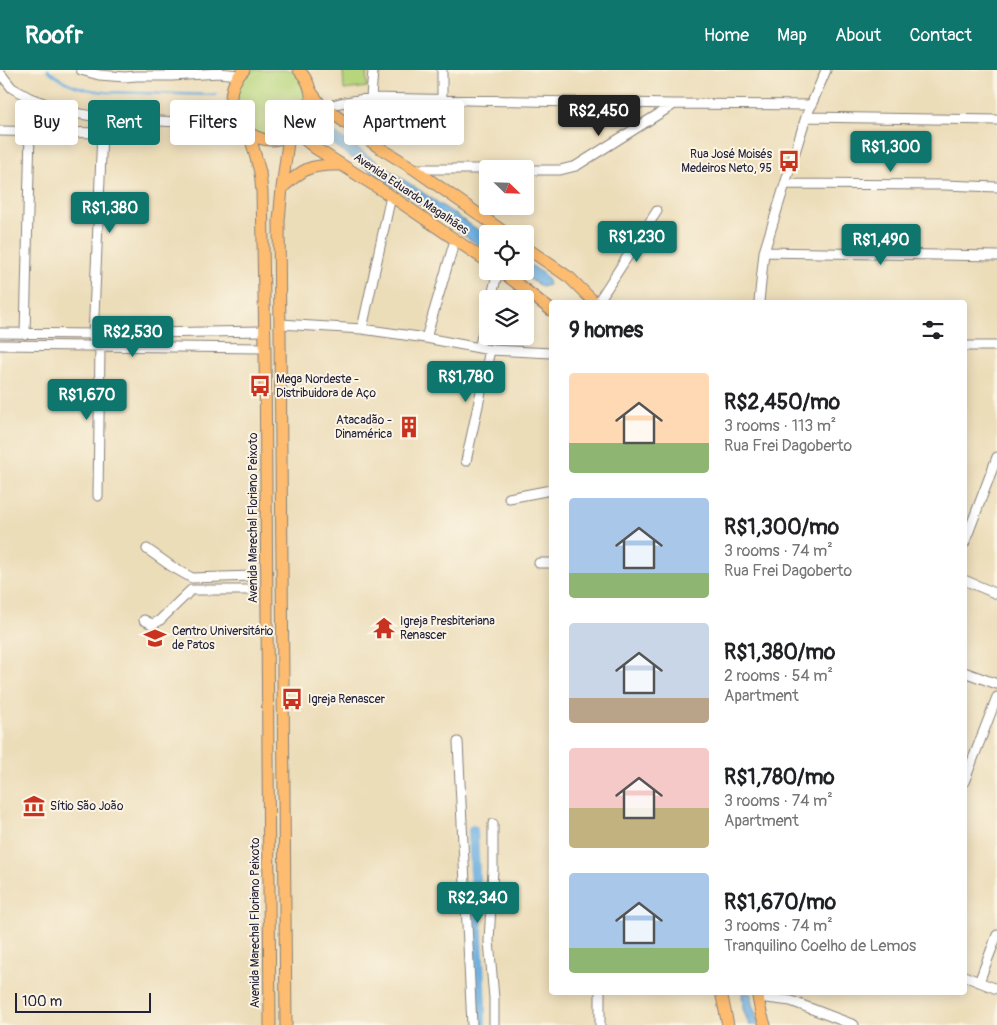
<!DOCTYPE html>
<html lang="en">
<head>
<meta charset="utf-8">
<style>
  body { margin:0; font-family:Pangolin,sans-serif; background:#f2f2f2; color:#202124; height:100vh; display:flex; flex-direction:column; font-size:19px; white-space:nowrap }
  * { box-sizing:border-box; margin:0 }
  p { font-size:16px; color:#757577 }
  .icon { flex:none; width:28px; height:28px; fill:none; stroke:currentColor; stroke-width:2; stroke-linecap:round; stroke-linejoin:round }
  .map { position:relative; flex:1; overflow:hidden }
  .panel { position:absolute; left:549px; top:230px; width:418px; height:695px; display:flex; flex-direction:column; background:#fff; border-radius:5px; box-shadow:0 2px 12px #0003 }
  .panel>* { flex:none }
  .top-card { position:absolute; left:15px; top:30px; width:459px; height:45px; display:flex; gap:10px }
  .needle { width:32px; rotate:113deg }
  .tools { position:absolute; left:479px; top:90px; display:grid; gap:10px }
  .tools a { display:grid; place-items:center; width:55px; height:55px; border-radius:5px; background:#fff; box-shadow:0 2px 12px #0003; font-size:25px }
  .scale { position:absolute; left:15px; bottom:12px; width:136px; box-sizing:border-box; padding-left:5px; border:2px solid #22223b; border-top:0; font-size:14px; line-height:18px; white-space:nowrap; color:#22223b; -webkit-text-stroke:4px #fcf5e5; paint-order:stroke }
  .price { position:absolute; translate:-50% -42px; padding:0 11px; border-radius:5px; background:#0f766e; color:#fff; font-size:16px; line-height:32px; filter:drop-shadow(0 1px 2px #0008) }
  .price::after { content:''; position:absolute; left:50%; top:30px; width:15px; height:11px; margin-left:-8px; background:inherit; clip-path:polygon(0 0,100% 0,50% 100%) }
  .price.selected { background:#222; color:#fff }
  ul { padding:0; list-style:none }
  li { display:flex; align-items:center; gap:15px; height:125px; padding:0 20px }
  li span { display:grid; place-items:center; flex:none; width:140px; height:100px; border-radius:5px; color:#555 }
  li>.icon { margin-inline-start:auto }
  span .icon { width:60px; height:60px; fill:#fffc; stroke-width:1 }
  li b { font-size:21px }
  h2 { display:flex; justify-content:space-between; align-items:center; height:60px; padding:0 20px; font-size:21px }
  .chip { padding:0 18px; border-radius:5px; background:#fff; box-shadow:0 2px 12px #0003; font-size:18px; line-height:45px }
  .chip.selected { background:#0f766e; color:#fff }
  header { display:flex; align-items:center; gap:30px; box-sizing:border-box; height:70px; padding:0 25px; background:#0f766e; color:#fff }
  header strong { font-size:24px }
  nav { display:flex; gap:28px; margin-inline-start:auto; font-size:18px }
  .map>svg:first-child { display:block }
  .green { fill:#b7d57c; stroke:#6c7c5c }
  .water { fill:#6aaee0; stroke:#46688e }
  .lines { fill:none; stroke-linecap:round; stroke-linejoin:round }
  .stream { stroke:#6aaee0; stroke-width:2.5 }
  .canal { stroke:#6aaee0; stroke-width:10 }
  .minor-casing { stroke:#87807a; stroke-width:11 }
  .major-casing { stroke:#87807a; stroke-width:13 }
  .minor { stroke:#fff; stroke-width:9 }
  .major { stroke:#fdbc70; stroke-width:11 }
  .labels { text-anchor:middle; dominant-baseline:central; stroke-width:4; stroke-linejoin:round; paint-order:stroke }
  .poi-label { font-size:12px; fill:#22223b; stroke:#fcf5e5; text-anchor:start }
  .street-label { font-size:12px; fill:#22223b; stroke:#fcf5e5 }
</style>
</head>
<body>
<header>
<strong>Roofr</strong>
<nav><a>Home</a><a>Map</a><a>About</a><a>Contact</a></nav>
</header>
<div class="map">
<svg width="997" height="955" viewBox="0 0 997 955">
  <rect width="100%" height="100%" fill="#fcf5e5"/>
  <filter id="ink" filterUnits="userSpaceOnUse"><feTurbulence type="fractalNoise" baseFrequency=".02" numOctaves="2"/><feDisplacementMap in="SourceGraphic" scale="10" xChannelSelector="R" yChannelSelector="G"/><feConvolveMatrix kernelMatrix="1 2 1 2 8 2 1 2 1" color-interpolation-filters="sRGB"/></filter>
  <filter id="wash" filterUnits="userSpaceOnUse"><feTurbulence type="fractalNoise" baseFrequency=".0096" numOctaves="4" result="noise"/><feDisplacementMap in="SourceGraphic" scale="20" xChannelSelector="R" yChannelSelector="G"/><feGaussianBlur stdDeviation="1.12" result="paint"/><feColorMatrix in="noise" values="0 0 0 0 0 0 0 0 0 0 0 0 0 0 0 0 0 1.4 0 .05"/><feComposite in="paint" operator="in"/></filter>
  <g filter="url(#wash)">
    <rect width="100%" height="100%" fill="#ecddb9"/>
    <!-- green -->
    <path class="green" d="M248,0H296L304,11L307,41L298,56L275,68L249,61L235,37L239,10Z
      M343,0H366L367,17L344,20Z"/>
    <!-- water -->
    <path class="water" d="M317,52L326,57L487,166V181L313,61Z
      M525,192C534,198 548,203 549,215L542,217L517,201H525Z
      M742,923H751L752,934L760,955H749L743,939Z"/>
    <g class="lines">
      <!-- stream -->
      <path class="stream" d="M48,0C65,15 84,20 106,22L216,25"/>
      <!-- canal -->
      <path class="canal" d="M473,760L481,936V955"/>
    </g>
  </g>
  <g filter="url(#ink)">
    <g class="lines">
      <!-- minor casing -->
      <g class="minor-casing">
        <path id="minor" d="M81,0L99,5L125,7L136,6H172L219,3L239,5
          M0,3L12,18L30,28L68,42L105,48L196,53L243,58
          M371,28L373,0
          M442,30V0
          M325,37L340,33L371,28L673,34L812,35
          M806,47L997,50
          M0,61L102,63
          M414,99H502
          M525,100H560L576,96L673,35
          M785,114L944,115L997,117
          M764,182L997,186
          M491,229L498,201
          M598,232L657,141
          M759,232L764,182L785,114L806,47L826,0
          M280,254L362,259L426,268L490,280L551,283
          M362,259L391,126
          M0,263L94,264L265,261
          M25,264L30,61
          M93,268L102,63L105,48
          M426,268L455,170
          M0,275L265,278
          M964,276H997
          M479,278L488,242
          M466,391L490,280
          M98,426L100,276
          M509,428L551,420
          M964,474L997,387
          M147,479L171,496L192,508L252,506
          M539,493H551
          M964,510L997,524
          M144,550L152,554L159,551L191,520H252
          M964,602L997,614
          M458,672L472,955
          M964,712L997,627
          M493,754V799L489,871L494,928V955
          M964,906L997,919
          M979,912L997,865
          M758,927L791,931L854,955
          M600,955V922"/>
      </g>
      <!-- major casing -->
      <g class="major-casing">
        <path id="major" d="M244,0C233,10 229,24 232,38C233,47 239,54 246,60C281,92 336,40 299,0
          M310,20L320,34L377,76L414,99L507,164
          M295,62L315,78L391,126L488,192
          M249,63L260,102L262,122L265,278L270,955
          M282,118C303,99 310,94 340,95
          M525,177L570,208L594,232
          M501,201L551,240
          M721,922L728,955
          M757,922L761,943L765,955
          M286,955L279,151L282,118L289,65"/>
      </g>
      <!-- minor -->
      <use href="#minor" class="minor"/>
      <!-- major -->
      <use href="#major" class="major"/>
    </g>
  </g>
  <!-- icons -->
  <defs>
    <g id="bus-bare" transform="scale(1.725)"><path d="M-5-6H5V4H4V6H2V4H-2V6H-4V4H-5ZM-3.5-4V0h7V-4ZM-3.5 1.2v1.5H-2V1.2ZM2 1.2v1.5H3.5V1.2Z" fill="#c8321e" stroke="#fcf5e5" stroke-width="2.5" paint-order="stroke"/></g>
    <g id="building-bare" transform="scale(1.725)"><path d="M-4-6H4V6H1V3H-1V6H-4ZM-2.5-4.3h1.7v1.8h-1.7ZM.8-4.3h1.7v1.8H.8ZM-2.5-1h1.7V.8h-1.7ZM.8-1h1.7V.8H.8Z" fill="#c8321e" stroke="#fcf5e5" stroke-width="2.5" paint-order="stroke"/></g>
    <g id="temple-bare" transform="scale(1.725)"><path d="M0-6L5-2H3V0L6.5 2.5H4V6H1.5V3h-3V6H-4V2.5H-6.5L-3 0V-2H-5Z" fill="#c8321e" stroke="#fcf5e5" stroke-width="2.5" paint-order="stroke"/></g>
    <g id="university-bare" transform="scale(1.725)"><path d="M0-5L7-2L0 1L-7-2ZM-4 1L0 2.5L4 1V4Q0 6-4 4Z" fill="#c8321e" stroke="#fcf5e5" stroke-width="2.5" paint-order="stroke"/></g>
    <g id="museum-bare" transform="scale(1.725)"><path d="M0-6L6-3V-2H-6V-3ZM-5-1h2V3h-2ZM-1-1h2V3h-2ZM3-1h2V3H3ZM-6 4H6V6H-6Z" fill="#c8321e" stroke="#fcf5e5" stroke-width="2.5" paint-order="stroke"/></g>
  </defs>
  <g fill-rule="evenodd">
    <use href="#bus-bare" x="789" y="91"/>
    <use href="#bus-bare" x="260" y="316"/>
    <use href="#building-bare" x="409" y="357"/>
    <use href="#temple-bare" x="384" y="558"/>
    <use href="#university-bare" x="155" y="568"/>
    <use href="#bus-bare" x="292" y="629"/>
    <use href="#museum-bare" x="34" y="736"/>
  </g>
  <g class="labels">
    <!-- poi labels -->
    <g class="poi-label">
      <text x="772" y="84" text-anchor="end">Rua José Moisés<tspan x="772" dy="14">Medeiros Neto, 95</tspan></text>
      <text x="276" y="309">Mega Nordeste -<tspan x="276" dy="14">Distribuidora de Aço</tspan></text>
      <text x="392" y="350" text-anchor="end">Atacadão -<tspan x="392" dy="14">Dinamérica</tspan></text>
      <text x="400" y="551">Igreja Presbiteriana<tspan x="400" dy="14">Renascer</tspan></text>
      <text x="172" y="561">Centro Universitário<tspan x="172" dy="14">de Patos</tspan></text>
      <text x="308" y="629">Igreja Renascer</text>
      <text x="50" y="736">Sítio São João</text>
    </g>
    <!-- street labels -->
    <g class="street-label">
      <text transform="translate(411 124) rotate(34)">Avenida Eduardo Magalhães</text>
      <text transform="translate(253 448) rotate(-90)">Avenida Marechal Floriano Peixoto</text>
      <text transform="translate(255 853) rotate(-90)">Avenida Marechal Floriano Peixoto</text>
    </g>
  </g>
</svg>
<div class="tools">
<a><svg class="needle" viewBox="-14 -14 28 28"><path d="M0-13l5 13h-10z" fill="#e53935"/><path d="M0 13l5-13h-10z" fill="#757577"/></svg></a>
<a><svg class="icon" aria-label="locate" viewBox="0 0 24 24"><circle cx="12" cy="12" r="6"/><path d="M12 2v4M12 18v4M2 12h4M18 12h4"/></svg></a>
<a><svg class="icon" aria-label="layers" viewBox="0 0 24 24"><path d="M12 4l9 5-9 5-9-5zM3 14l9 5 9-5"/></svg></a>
</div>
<div class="scale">100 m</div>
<b class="price selected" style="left:599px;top:67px">R$2,450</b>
<b class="price" style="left:891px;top:103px">R$1,300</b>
<b class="price" style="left:110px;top:164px">R$1,380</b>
<b class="price" style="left:637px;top:193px">R$1,230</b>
<b class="price" style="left:881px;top:196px">R$1,490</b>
<b class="price" style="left:133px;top:288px">R$2,530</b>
<b class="price" style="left:466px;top:333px">R$1,780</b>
<b class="price" style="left:87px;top:351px">R$1,670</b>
<b class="price" style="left:478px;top:854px">R$2,340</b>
<div class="top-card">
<a class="chip">Buy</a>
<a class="chip selected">Rent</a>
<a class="chip">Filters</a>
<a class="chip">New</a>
<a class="chip">Apartment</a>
</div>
<section class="panel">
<h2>9 homes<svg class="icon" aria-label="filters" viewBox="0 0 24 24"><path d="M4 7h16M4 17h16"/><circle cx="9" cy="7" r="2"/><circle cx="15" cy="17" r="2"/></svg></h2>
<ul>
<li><span style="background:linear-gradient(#ffd9b3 70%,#8fb573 0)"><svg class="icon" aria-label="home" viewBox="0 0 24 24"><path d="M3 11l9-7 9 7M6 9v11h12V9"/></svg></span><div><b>R$2,450/mo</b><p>3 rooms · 113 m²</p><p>Rua Frei Dagoberto</p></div></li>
<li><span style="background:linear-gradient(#a9c7e8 75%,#8fb573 0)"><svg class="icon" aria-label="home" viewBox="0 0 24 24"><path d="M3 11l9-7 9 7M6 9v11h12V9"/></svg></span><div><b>R$1,300/mo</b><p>3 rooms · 74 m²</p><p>Rua Frei Dagoberto</p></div></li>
<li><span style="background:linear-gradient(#c9d6e8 75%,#b9a48a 0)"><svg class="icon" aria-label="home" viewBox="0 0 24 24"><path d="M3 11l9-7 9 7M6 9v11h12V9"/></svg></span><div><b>R$1,380/mo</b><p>2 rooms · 54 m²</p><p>Apartment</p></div></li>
<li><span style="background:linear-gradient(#f6c9c9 60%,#c2b280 0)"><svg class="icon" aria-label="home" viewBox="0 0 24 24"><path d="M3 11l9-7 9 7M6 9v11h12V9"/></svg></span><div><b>R$1,780/mo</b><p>3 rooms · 74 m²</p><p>Apartment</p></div></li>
<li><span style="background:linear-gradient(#a9c7e8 75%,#8fb573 0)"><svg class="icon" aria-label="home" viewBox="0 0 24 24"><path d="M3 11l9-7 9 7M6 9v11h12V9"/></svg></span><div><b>R$1,670/mo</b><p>3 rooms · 74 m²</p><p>Tranquilino Coelho de Lemos</p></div></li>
</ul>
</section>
</div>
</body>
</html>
